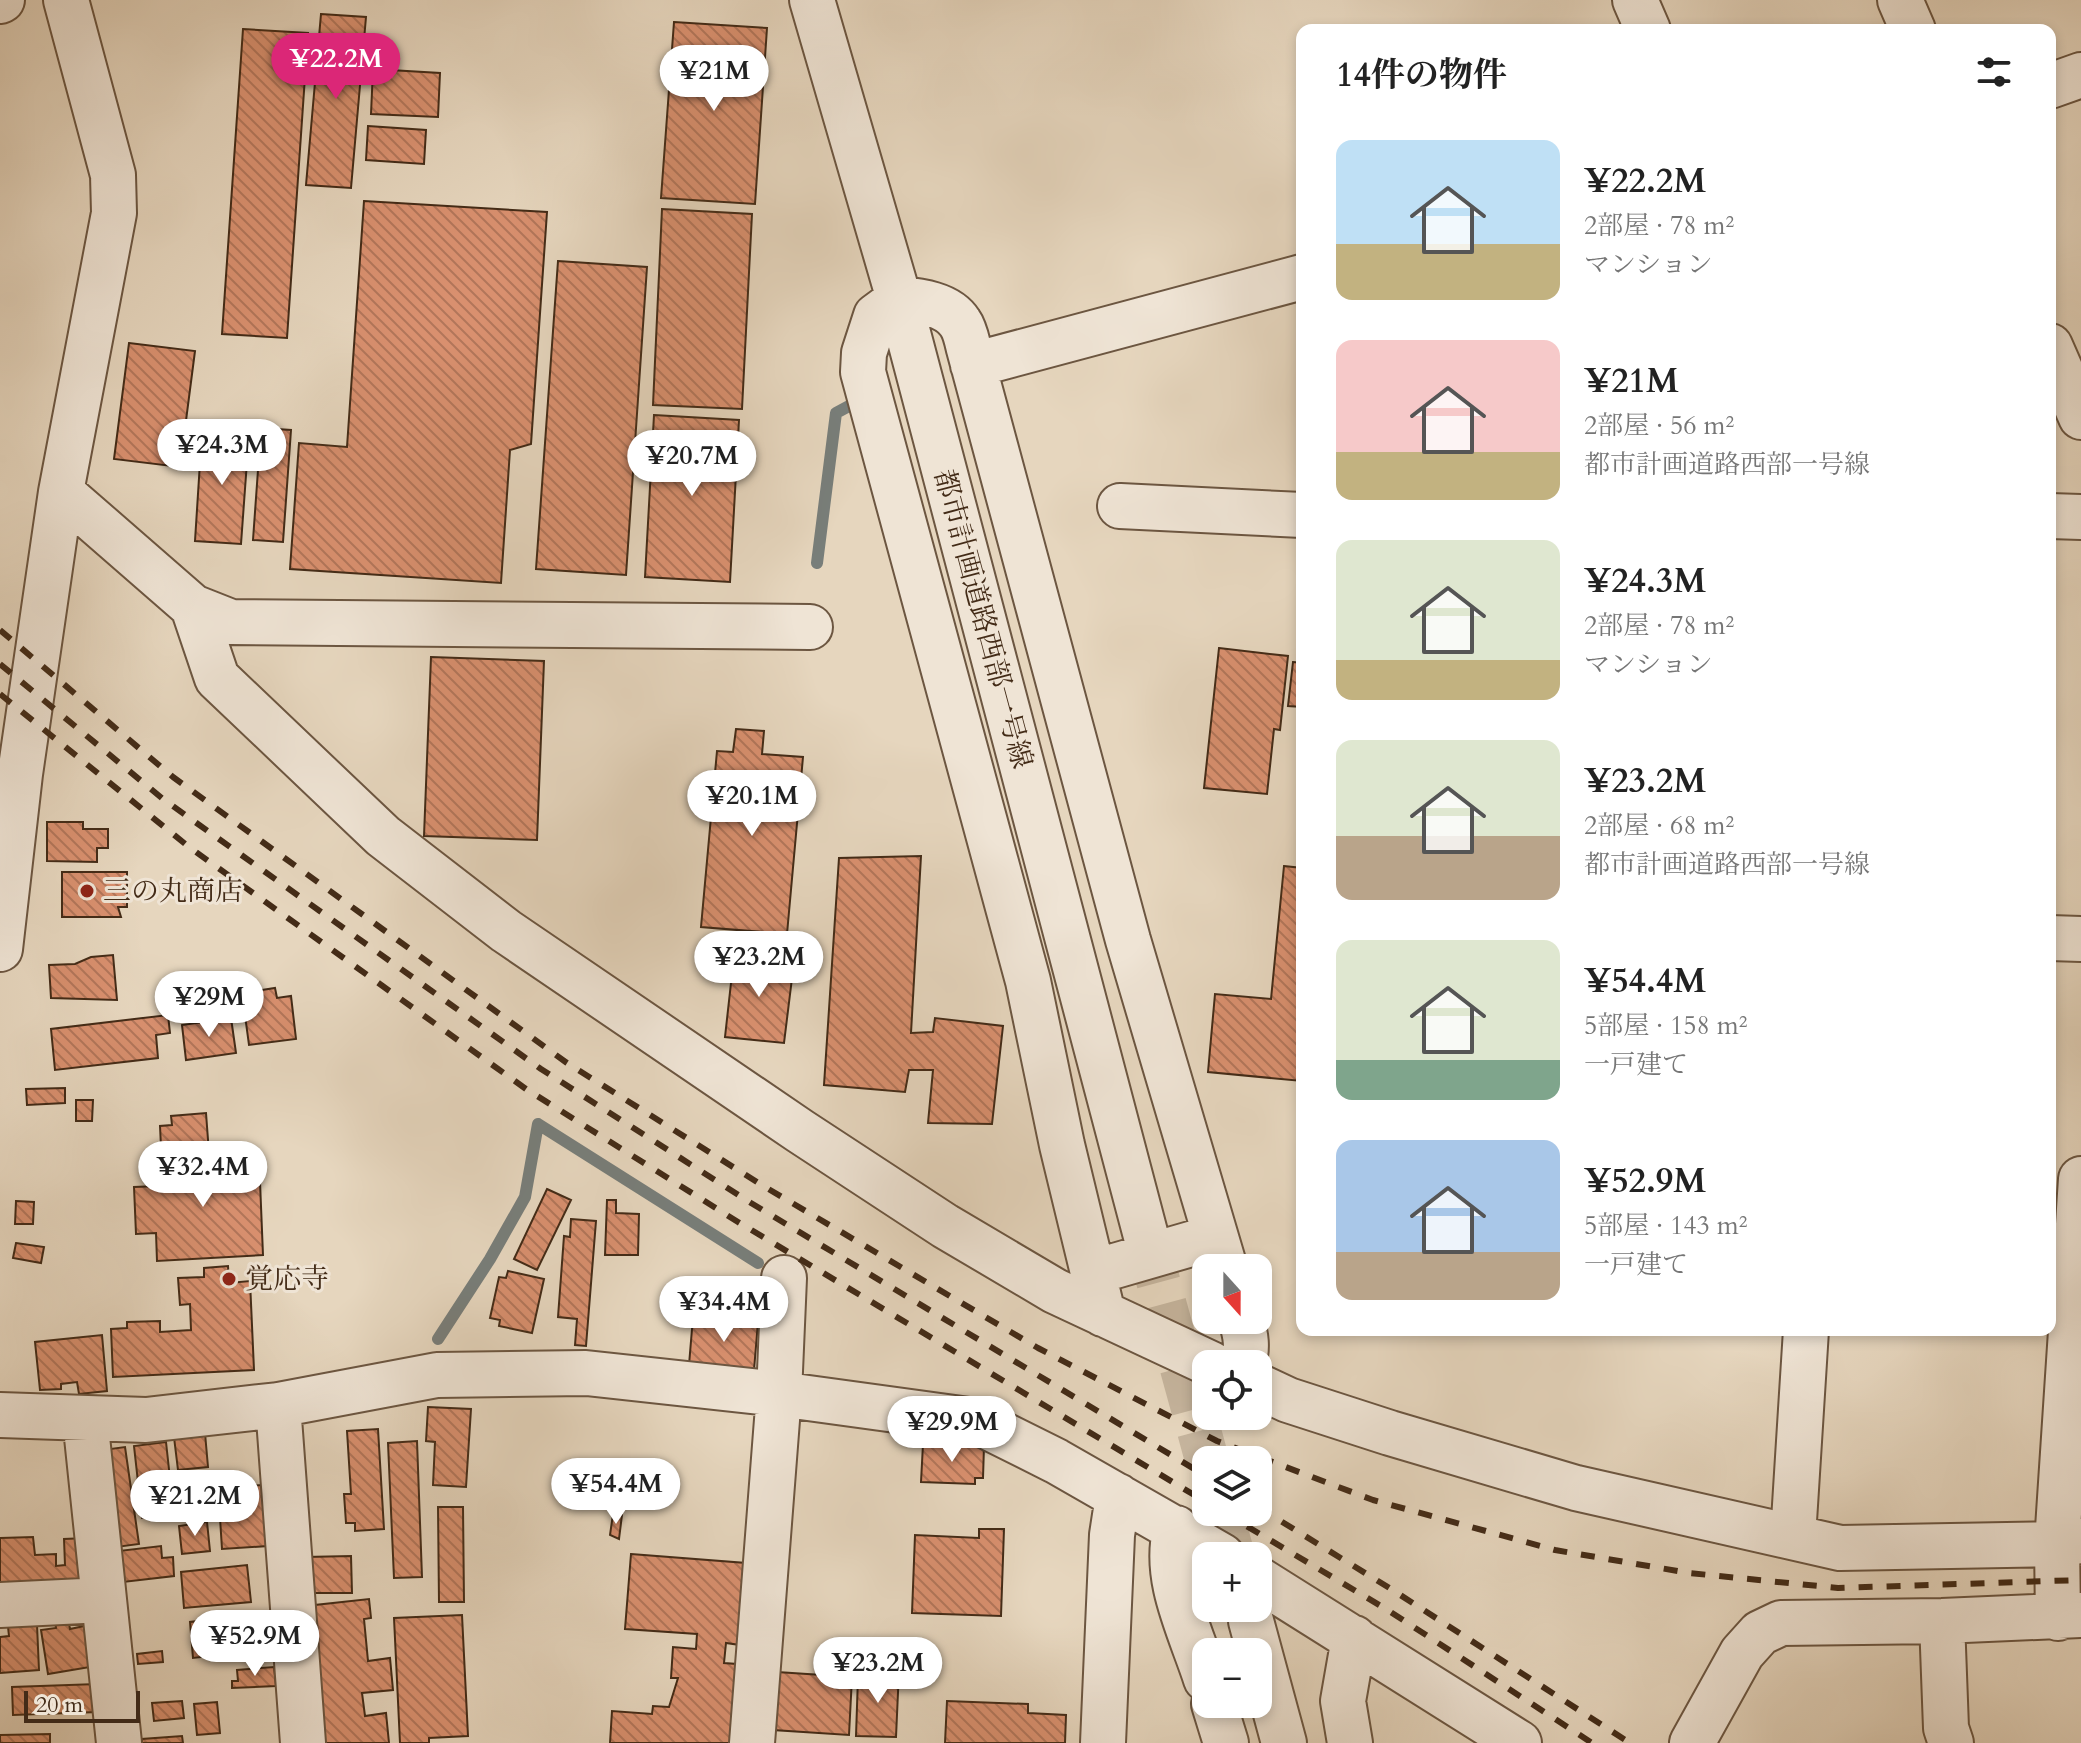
<!DOCTYPE html>
<html lang="ja">
<head>
<meta charset="utf-8">
<style>
  body { margin:0; font-family:Cardo,"Noto Serif JP",serif; background:#f2f2f2; color:#222; height:100vh; display:flex; flex-direction:column; font-size:30px; white-space:nowrap }
  * { box-sizing:border-box; margin:0 }
  p { font-size:26px; color:#767676 }
  .icon { flex:none; width:44px; height:44px; fill:none; stroke:currentColor; stroke-width:2; stroke-linecap:round; stroke-linejoin:round }
  .map { position:relative; flex:1; overflow:hidden }
  .panel { position:absolute; left:1296px; top:24px; width:760px; height:1312px; display:flex; flex-direction:column; background:#fff; border-radius:16px; box-shadow:0 4px 12px #0003 }
  .panel>* { flex:none }
  .needle { width:52px; rotate:159deg }
  .fabs { position:absolute; left:1192px; top:1254px; display:grid; gap:16px }
  .fabs a { display:grid; place-items:center; width:80px; height:80px; border-radius:16px; background:#fff; box-shadow:0 4px 12px #0003; font-size:40px }
  .scale { position:absolute; left:24px; bottom:20px; width:116px; box-sizing:border-box; padding-left:8px; border:4px solid #432b17; border-top:0; font-size:22px; line-height:28px; white-space:nowrap; color:#432b17; -webkit-text-stroke:6px #efe4d5; paint-order:stroke }
  .price { position:absolute; translate:-50% -68px; padding:0 18px; border-radius:28px; background:#fff; color:#222; font-size:26px; line-height:52px; filter:drop-shadow(0 2px 4px #0008) }
  .price::after { content:''; position:absolute; left:50%; top:48px; width:24px; height:18px; margin-left:-12px; background:inherit; clip-path:polygon(0 0,100% 0,50% 100%) }
  .price.current { background:#db2777; color:#fff }
  ul { padding:0; list-style:none }
  li { display:flex; align-items:center; gap:24px; height:200px; padding:0 40px }
  li span { display:grid; place-items:center; flex:none; width:224px; height:160px; border-radius:16px; color:#555 }
  li>.icon { margin-inline-start:auto }
  span .icon { width:96px; height:96px; fill:#fffc; stroke-width:1 }
  li b { font-size:34px }
  h2 { display:flex; justify-content:space-between; align-items:center; height:96px; padding:0 40px; font-size:34px }
  .map>svg:first-child { display:block }
  .lines { fill:none; stroke-linecap:round; stroke-linejoin:round }
  .stream { stroke:#787e7a; stroke-width:12 }
  .building { fill:url(#building-back-hatch); stroke:#432b17; stroke-width:2 }
  .minor-tunnel { stroke:#c5b49d; stroke-width:44; stroke-dasharray:44 22; stroke-linecap:butt }
  .minor-casing { stroke:#6c5641; stroke-width:48 }
  .minor { stroke:#efe4d5; stroke-width:44 }
  .rail { stroke:#432b17; stroke-width:6; stroke-dasharray:14 14; stroke-linecap:butt }
  .poi-dot { fill:#8f2418; stroke:#efe4d5; stroke-width:3 }
  .labels { text-anchor:middle; dominant-baseline:central; stroke-width:6; stroke-linejoin:round; paint-order:stroke }
  .street-label { font-size:28px; fill:#432b17; stroke:#efe4d5 }
  .poi-label { font-size:28px; fill:#432b17; stroke:#efe4d5; text-anchor:start }
</style>
</head>
<body>
<div class="map">
<svg width="2081" height="1743" viewBox="0 0 2081 1743">
  <defs>
    <pattern id="building-back-hatch" width="6" height="6" patternUnits="userSpaceOnUse" patternTransform="scale(2)"><rect width="6" height="6" fill="#d9906f"/><path d="M-1 5l2 2M0 0l6 6M5-1l2 2" fill="none" stroke="#b2765a"/></pattern>
  </defs>
  <rect width="100%" height="100%" fill="#e6d6be"/>
  <filter id="stains"><feTurbulence type="fractalNoise" baseFrequency=".0025" numOctaves="4"/><feColorMatrix values="0 0 0 0 .2 0 0 0 0 .09 0 0 0 0 .02 0 0 0 .5 -.17"/></filter>
  <radialGradient id="worn" r=".72"><stop offset=".6" stop-color="#630" stop-opacity="0"/><stop offset="1" stop-color="#630" stop-opacity=".3"/></radialGradient>
  <g class="lines">
    <!-- stream -->
    <path class="stream" d="M817,563L836,413L849,406
      M438,1339L490,1259L525,1197L538,1124L758,1263"/>
  </g>
  <!-- building -->
  <path class="building" d="M321,14L366,17L351,188L306,185Z
    M674,22L767,28L755,204L661,198Z
    M243,29L308,33L287,338L222,334Z
    M373,69L440,73L438,117L371,114Z
    M368,126L426,130L424,164L366,160Z
    M364,201L547,212L531,444L510,450L501,583L290,569L299,443L347,447Z
    M662,209L752,214L742,409L653,405Z
    M558,261L647,267L626,575L536,569Z
    M129,343L195,351L180,467L114,459Z
    M654,415L739,420L730,582L645,577Z
    M261,428L291,430L283,542L253,540Z
    M202,431L249,434L241,544L195,541Z
    M1219,648L1288,656L1280,730L1274,729L1267,794L1204,788Z
    M431,657L544,661L537,840L424,836Z
    M1293,662L1302,663V707L1288,706Z
    M736,729L764,731L762,754L803,757L787,934L701,927L717,751L733,752Z
    M47,822H83V829H108V848H97V862L47,861Z
    M921,856L911,1033L933,1032L935,1018L1003,1026L992,1124L928,1123L933,1070H909L905,1092L824,1085L839,858Z
    M1284,866L1302,868V1081L1208,1072L1215,994L1271,999Z
    M62,872H127V907H118L121,917H62Z
    M113,955L117,1000L51,998L49,965L75,964L91,957Z
    M734,956L794,962L784,1043L725,1037Z
    M275,988L277,998L291,996L296,1039L249,1045L242,993Z
    M168,1015L170,1033L156,1035L158,1058L55,1070L51,1029Z
    M231,1018L236,1053L186,1060L182,1025Z
    M65,1088V1103L27,1105L26,1089Z
    M76,1100H93L92,1121H76Z
    M206,1113L209,1153L173,1156L172,1146L161,1147L160,1126L172,1125L171,1116Z
    M259,1157L263,1255L157,1261L156,1233L136,1234L134,1187L159,1186L158,1161Z
    M547,1189L571,1200L537,1270L514,1259Z
    M607,1200H616V1213L639,1214L638,1255H605Z
    M16,1201L34,1202L33,1224H15Z
    M571,1219L596,1221L586,1346L575,1345L577,1319L558,1317L564,1236L570,1237Z
    M16,1243L44,1247L41,1263L13,1258Z
    M228,1266L229,1283L250,1281L254,1370L113,1377L111,1329L127,1328V1322L160,1321V1332L191,1330L190,1304L180,1305L178,1278L204,1277V1268Z
    M508,1271L544,1279L532,1333L499,1326L500,1320L490,1318L499,1277L506,1278Z
    M693,1317L758,1322L754,1370L689,1365Z
    M102,1335L107,1391L79,1394L77,1382L61,1384V1389L40,1390L35,1342Z
    M428,1407L471,1409L466,1487L433,1485L435,1442L426,1441Z
    M378,1429L384,1529L355,1531V1523H346L344,1494H351L347,1431Z
    M205,1433L208,1467L178,1470L174,1437Z
    M417,1441L422,1577L394,1578L388,1443Z
    M166,1442L174,1515L142,1518L134,1446Z
    M923,1444L984,1446L983,1478H975V1484L921,1482Z
    M125,1447L139,1544L109,1548L95,1451Z
    M264,1485L268,1546L222,1549L218,1487Z
    M438,1507H463L464,1602H439Z
    M613,1514L622,1515L619,1539L610,1535Z
    M207,1522L210,1551L182,1554L179,1526Z
    M979,1529H1004L1001,1616L912,1613L915,1535L979,1538Z
    M33,1537L35,1555L56,1554V1566L65,1565L64,1539L86,1538L92,1592L0,1593V1538Z
    M161,1546L162,1558L173,1557L174,1576L123,1582L110,1552Z
    M631,1554L746,1563L740,1645L726,1643L724,1663L737,1664L731,1743H610L612,1711L652,1714L653,1706L669,1707L678,1678H671L673,1647L696,1649L697,1634L625,1629Z
    M351,1556L352,1593H305V1557Z
    M247,1565L251,1602L184,1608L181,1572Z
    M369,1599L371,1618L364,1619L368,1661L390,1658L393,1690L362,1693L365,1716L386,1713L389,1743H320L306,1606Z
    M462,1615L468,1736L429,1738V1743H400L394,1618Z
    M243,1616L244,1624L260,1622L263,1650L193,1658L190,1622Z
    M68,1619L70,1629L89,1625L96,1666L48,1674L41,1630L56,1628L55,1621Z
    M37,1625L39,1670L0,1673V1637L9,1636L8,1627Z
    M162,1651L163,1662L138,1664L137,1654Z
    M274,1667L276,1686L232,1688V1681H238L237,1670Z
    M876,1669L899,1670L896,1737L856,1736L858,1677L876,1678Z
    M777,1672L852,1677L849,1735L773,1730Z
    M97,1684L98,1712L13,1715L12,1687Z
    M182,1701L184,1718L154,1721L152,1703Z
    M947,1701L1028,1704V1713L1066,1715L1065,1743H945Z
    M217,1702L220,1733L197,1735L194,1704Z
    M50,1734V1743H0V1735Z
    M182,1736L183,1743H142V1739Z"/>
  <g class="lines">
    <!-- minor-tunnel -->
    <path class="minor-tunnel" d="M1147,1240L1207,1460
      M1221,1512L1233,1556"/>
    <!-- minor casing -->
    <g class="minor-casing">
      <path id="minor" d="M812,0L899,299L1147,1240
        M1635,0L1648,30
        M1900,0L1913,30
        M0,1L2,0
        M2050,86L2081,75
        M2050,346L2081,417
        M973,365L1302,277
        M61,492L193,607L231,622L810,627
        M1120,506L1302,515
        M2050,516L2081,517
        M193,607L217,678L383,836L506,931L800,1131L945,1226L1055,1291L1211,1364
        M2050,938L2081,939
        M0,949L20,774L61,492L114,213L113,175L66,0
        M1094,1272L1215,1237
        M1103,1314L1062,1145L1028,981L863,372L864,353L876,316L899,299C920,301 948,304 960,323C965,330 967,341 969,349L1128,940L1225,1268
        M1241,1320C1246,1335 1248,1348 1243,1364
        M1258,1386L1288,1400L1390,1433L1576,1488L1840,1548L2057,1544L2081,1541
        M278,1405L303,1743
        M0,1415L146,1420L278,1405L437,1375L586,1373L779,1394L976,1421L1056,1461L1222,1556
        M85,1418L119,1743
        M1176,1528C1162,1578 1191,1632 1206,1679
        M1793,1537L1806,1330
        M1258,1579L1519,1743
        M0,1605L104,1600
        M2058,1618L2057,1544L2081,1179
        M1251,1621L1284,1743
        M1942,1621L1946,1728L1951,1743
        M1214,1704L1226,1743
        M752,1743L779,1394L784,1278
        M1103,1743L1112,1535L1118,1496
        M1350,1743L1343,1701L1354,1638
        M1692,1743L1742,1653L1760,1633L1781,1623L1942,1621L2081,1615"/>
    </g>
    <!-- minor -->
    <use href="#minor" class="minor"/>
    <!-- rail -->
    <path class="rail" d="M0,630L173,777L567,1063L765,1187L1038,1348L1217,1441L1373,1500L1555,1550L1689,1573L1838,1588L2081,1580
      M0,664L163,799L541,1069L751,1203L1206,1476
      M0,694L189,847L526,1089L738,1222L1206,1502
      M1258,1507L1391,1589L1630,1743
      M1223,1512L1386,1609L1592,1743"/>
  </g>
  <!-- markers -->
  <g class="poi-dot">
    <circle cx="87" cy="891" r="8"/>
    <circle cx="229" cy="1279" r="8"/>
  </g>
  <g class="labels">
    <!-- street labels -->
    <g class="street-label">
      <text transform="translate(983 619) rotate(75)">都市計画道路西部一号線</text>
    </g>
    <!-- poi labels -->
    <g class="poi-label">
      <text x="103" y="891">三の丸商店</text>
      <text x="245" y="1279">覚応寺</text>
    </g>
  </g>
  <rect width="100%" height="100%" filter="url(#stains)"/>
  <rect width="100%" height="100%" fill="url(#worn)"/>
</svg>
<div class="fabs">
<a><svg class="needle" viewBox="-14 -14 28 28"><path d="M0-13l5 13h-10z" fill="#e53935"/><path d="M0 13l5-13h-10z" fill="#767676"/></svg></a>
<a><svg class="icon" aria-label="locate" viewBox="0 0 24 24"><circle cx="12" cy="12" r="6"/><path d="M12 2v4M12 18v4M2 12h4M18 12h4"/></svg></a>
<a><svg class="icon" aria-label="layers" viewBox="0 0 24 24"><path d="M12 4l9 5-9 5-9-5zM3 14l9 5 9-5"/></svg></a>
<a>+</a>
<a>−</a>
</div>
<div class="scale">20 m</div>
<b class="price current" style="left:336px;top:101px">¥22.2M</b>
<b class="price" style="left:714px;top:113px">¥21M</b>
<b class="price" style="left:222px;top:487px">¥24.3M</b>
<b class="price" style="left:692px;top:498px">¥20.7M</b>
<b class="price" style="left:752px;top:838px">¥20.1M</b>
<b class="price" style="left:759px;top:999px">¥23.2M</b>
<b class="price" style="left:209px;top:1039px">¥29M</b>
<b class="price" style="left:203px;top:1209px">¥32.4M</b>
<b class="price" style="left:724px;top:1344px">¥34.4M</b>
<b class="price" style="left:952px;top:1464px">¥29.9M</b>
<b class="price" style="left:616px;top:1526px">¥54.4M</b>
<b class="price" style="left:195px;top:1538px">¥21.2M</b>
<b class="price" style="left:255px;top:1678px">¥52.9M</b>
<b class="price" style="left:878px;top:1705px">¥23.2M</b>
<section class="panel">
<h2>14件の物件<svg class="icon" aria-label="filters" viewBox="0 0 24 24"><path d="M4 7h16M4 17h16"/><circle cx="9" cy="7" r="2"/><circle cx="15" cy="17" r="2"/></svg></h2>
<ul>
<li><span style="background:linear-gradient(#bfe0f5 65%,#c2b280 0)"><svg class="icon" aria-label="home" viewBox="0 0 24 24"><path d="M3 11l9-7 9 7M6 9v11h12V9"/></svg></span><div><b>¥22.2M</b><p>2部屋 · 78 m²</p><p>マンション</p></div></li>
<li><span style="background:linear-gradient(#f6c9c9 70%,#c2b280 0)"><svg class="icon" aria-label="home" viewBox="0 0 24 24"><path d="M3 11l9-7 9 7M6 9v11h12V9"/></svg></span><div><b>¥21M</b><p>2部屋 · 56 m²</p><p>都市計画道路西部一号線</p></div></li>
<li><span style="background:linear-gradient(#dfe7d0 75%,#c2b280 0)"><svg class="icon" aria-label="home" viewBox="0 0 24 24"><path d="M3 11l9-7 9 7M6 9v11h12V9"/></svg></span><div><b>¥24.3M</b><p>2部屋 · 78 m²</p><p>マンション</p></div></li>
<li><span style="background:linear-gradient(#dfe7d0 60%,#b9a48a 0)"><svg class="icon" aria-label="home" viewBox="0 0 24 24"><path d="M3 11l9-7 9 7M6 9v11h12V9"/></svg></span><div><b>¥23.2M</b><p>2部屋 · 68 m²</p><p>都市計画道路西部一号線</p></div></li>
<li><span style="background:linear-gradient(#dfe7d0 75%,#7fa58c 0)"><svg class="icon" aria-label="home" viewBox="0 0 24 24"><path d="M3 11l9-7 9 7M6 9v11h12V9"/></svg></span><div><b>¥54.4M</b><p>5部屋 · 158 m²</p><p>一戸建て</p></div></li>
<li><span style="background:linear-gradient(#a9c7e8 70%,#b9a48a 0)"><svg class="icon" aria-label="home" viewBox="0 0 24 24"><path d="M3 11l9-7 9 7M6 9v11h12V9"/></svg></span><div><b>¥52.9M</b><p>5部屋 · 143 m²</p><p>一戸建て</p></div></li>
</ul>
</section>
</div>
</body>
</html>
